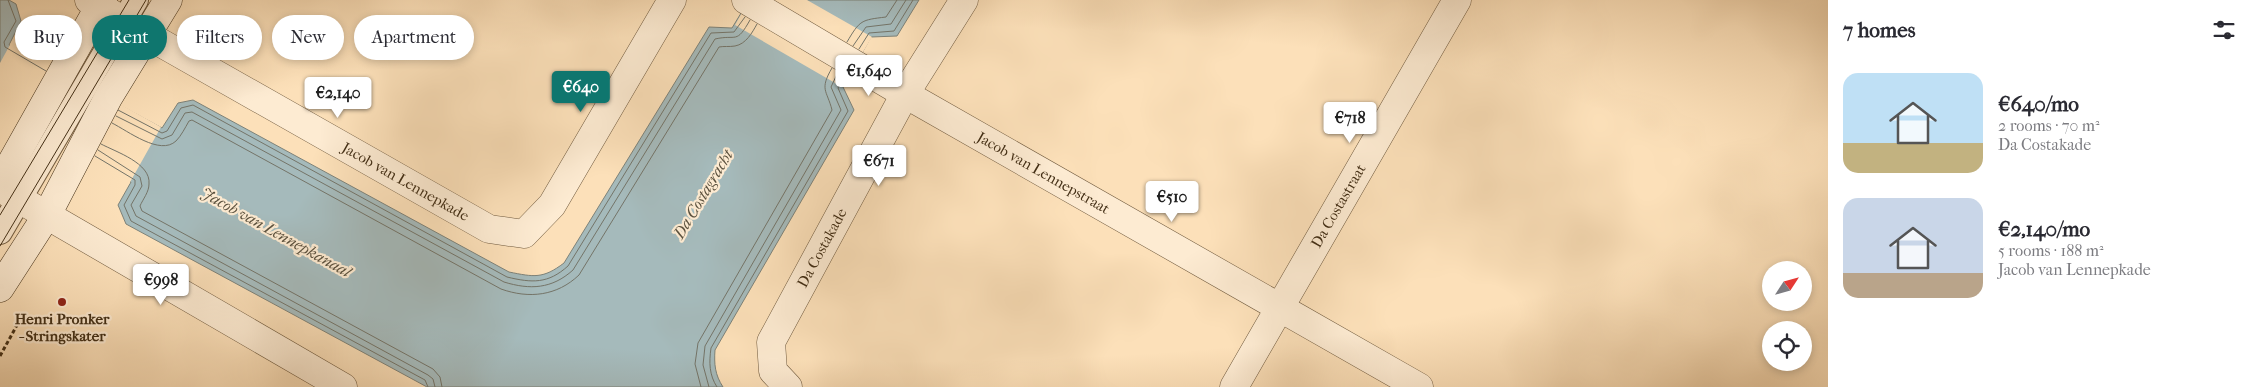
<!DOCTYPE html>
<html lang="en">
<head>
<meta charset="utf-8">
<style>
  body { margin:0; font-family:"IM FELL French Canon",serif; background:#f7f7f7; color:#2b2b33; height:100vh; display:flex; flex-direction:column; font-size:19px; white-space:nowrap }
  * { box-sizing:border-box; margin:0 }
  p { font-size:16px; color:#7c7c81 }
  .icon { flex:none; width:28px; height:28px; fill:none; stroke:currentColor; stroke-width:2; stroke-linecap:round; stroke-linejoin:round }
  .map { position:relative; flex:1; overflow:hidden }
  .side { display:flex; flex-direction:column; background:#fff; width:425px }
  .side>* { flex:none }
  .top-card { position:absolute; left:15px; top:15px; width:475px; height:45px; display:flex; gap:10px }
  .needle { width:32px; rotate:54deg }
  .tools { position:absolute; left:1762px; top:261px; display:grid; gap:10px }
  .tools a { display:grid; place-items:center; width:50px; height:50px; border-radius:50%; background:#fff; box-shadow:0 2px 8px #0003; font-size:25px }
  .price { position:absolute; translate:-50% -42px; padding:0 11px; border-radius:5px; background:#fff; color:#222; font-size:16px; line-height:32px; filter:drop-shadow(0 1px 2px #0008) }
  .price::after { content:''; position:absolute; left:50%; top:30px; width:15px; height:11px; margin-left:-8px; background:inherit; clip-path:polygon(0 0,100% 0,50% 100%) }
  .price.on { background:#0f766e; color:#fff }
  ul { padding:0; list-style:none }
  li { display:flex; align-items:center; gap:15px; height:125px; padding:0 15px }
  li span { display:grid; place-items:center; flex:none; width:140px; height:100px; border-radius:15px; color:#555 }
  li>.icon { margin-inline-start:auto }
  span .icon { width:60px; height:60px; fill:#fffc; stroke-width:1 }
  li b { font-size:21px }
  h2 { display:flex; justify-content:space-between; align-items:center; height:60px; padding:0 15px; font-size:21px }
  .pill { padding:0 18px; border-radius:22px; background:#fff; box-shadow:0 2px 8px #0003; font-size:18px; line-height:45px }
  .pill.on { background:#0f766e; color:#fff }
  main { display:flex; flex:1; min-height:0 }
  .map>svg:first-child { display:block }
  .water { fill:#a5babb; stroke:#7d8279 }
  .pier { fill:#fce0b9 }
  .lines { fill:none; stroke-linecap:round; stroke-linejoin:round }
  .shore { stroke:#747468; stroke-width:1 }
  .lane-casing { stroke:#705a3e; stroke-width:26 }
  .street-casing { stroke:#705a3e; stroke-width:29 }
  .secondary-casing { stroke:#422e15; stroke-width:29 }
  .path { stroke:#422e15; stroke-width:3; stroke-dasharray:4 2.5; stroke-linecap:butt }
  .lane { stroke:#fdebd2; stroke-width:24 }
  .street { stroke:#fdebd2; stroke-width:28 }
  .secondary { stroke:#fdebd2; stroke-width:28 }
  .tram { stroke:#422e15; stroke-width:1 }
  .poi-dot { fill:#8f2418; stroke:#fdebd2; stroke-width:2 }
  .labels { text-anchor:middle; dominant-baseline:central; stroke-width:4.5; stroke-linejoin:round; paint-order:stroke }
  .street-label { font-size:15px; fill:#422e15; stroke:#fdebd2 }
  .poi-label { font-size:15px; font-weight:bold; fill:#422e15; stroke:#fdebd2 }
  .water-label { font-size:16px; font-style:italic; fill:#5b513e; stroke:#fdebd2 }
</style>
</head>
<body>
<main>
<div class="map">
<svg width="1828" height="387" viewBox="0 0 1828 387">
  <rect width="100%" height="100%" fill="#fce0b9"/>
  <filter id="stains"><feTurbulence type="fractalNoise" baseFrequency=".004" numOctaves="4"/><feColorMatrix values="0 0 0 0 .2 0 0 0 0 .09 0 0 0 0 .02 0 0 0 .5 -.17"/></filter>
  <radialGradient id="worn" r=".72"><stop offset=".6" stop-color="#630" stop-opacity="0"/><stop offset="1" stop-color="#630" stop-opacity=".3"/></radialGradient>
  <!-- water -->
  <path class="water" d="M0,0H9L16,4L21,21L9,45L162,128L178,103L193,100L509,272C534,277 543,279 564,263L709,27L732,28L749,0H919L897,36L871,37L843,87L854,110L715,350C714,364 715,375 723,387H427L126,224L118,205L131,182L0,109Z"/>
  <!-- pier -->
  <path class="pier" d="M749,0H807L872,37L842,87L735,25Z
    M11,43L161,127L129,184L0,111V63Z"/>
  <g class="lines">
    <!-- shore -->
    <path class="shore" d="M8,0L16,21L4,42L5,47L46,71
      M847,42C860,20 861,20 886,17L897,0
      M853,46L866,27L891,24L906,0
      M859,49L869,33L894,31L913,0
      M118,110L162,133L167,131L181,108L193,105L507,277C532,283 548,284 568,266L711,33L734,32L745,17
      M116,116L162,139L172,135L185,113L192,112L504,282C530,290 552,289 573,270L715,39C737,34 736,45 750,20
      M112,123C128,131 160,156 176,141C181,136 185,128 189,121L192,120L501,289C529,299 557,296 579,275L719,47C724,46 729,47 735,46C746,44 752,33 757,24
      M101,144C116,152 151,163 149,184C149,192 143,199 140,206L142,211L433,369L440,377L442,387
      M98,150L140,177L142,186L131,205L136,216L428,375L433,379L435,387
      M95,156L135,180V185L124,205L131,221L425,380L428,387
      M701,387L695,364L698,343L832,110C827,90 819,90 832,68
      M709,387L703,365L705,346L841,110L831,87L838,72
      M717,387C709,375 709,362 711,348L848,111L838,88L844,75"/>
    <!-- lane casing -->
    <g class="lane-casing">
      <path id="lane" d="M0,232L136,0"/>
    </g>
    <!-- street casing -->
    <g class="street-casing">
      <g id="street">
        <path id="s1" d="M89,0L147,35L489,229L524,234L552,205L672,0"/>
        <path id="s2" d="M746,0L905,94L1419,387"/>
        <path d="M0,188L343,387"/>
        <path id="s3" d="M788,387L773,371L771,342L905,94L964,0"/>
        <path id="s4" d="M1234,387L1457,0"/>
      </g>
    </g>
    <!-- secondary casing -->
    <g class="secondary-casing">
      <path id="secondary" d="M0,183L103,0
        M0,288L47,215L108,98L168,0"/>
    </g>
    <!-- path -->
    <path class="path" d="M0,356L22,316"/>
    <!-- lane -->
    <use href="#lane" class="lane"/>
    <!-- street -->
    <use href="#street" class="street"/>
    <!-- secondary -->
    <use href="#secondary" class="secondary"/>
    <!-- tram -->
    <path class="tram" d="M0,215L129,0
      M0,246L146,0"/>
  </g>
  <!-- markers -->
  <circle class="poi-dot" cx="62" cy="302" r="5"/>
  <g class="labels">
    <!-- street labels -->
    <g class="street-label">
      <text stroke="none"><textPath href="#s2" startOffset="344">Jacob van Lennepstraat</textPath></text>
      <text stroke="none"><textPath href="#s1" startOffset="365">Jacob van Lennepkade</textPath></text>
      <text stroke="none"><textPath href="#s4" startOffset="209">Da Costastraat</textPath></text>
      <text stroke="none"><textPath href="#s3" startOffset="158">Da Costakade</textPath></text>
    </g>
    <!-- poi labels -->
    <g class="poi-label">
      <text x="62" y="319">Henri Pronker<tspan x="62" dy="17">- Stringskater</tspan></text>
    </g>
    <!-- water labels -->
    <g class="water-label">
      <text transform="translate(703 194) rotate(-59)">Da Costagracht</text>
      <text transform="translate(276 232) rotate(29)">Jacob van Lennepkanaal</text>
    </g>
  </g>
  <rect width="100%" height="100%" filter="url(#stains)"/>
  <rect width="100%" height="100%" fill="url(#worn)"/>
</svg>
<div class="tools">
<a><svg class="needle" viewBox="-14 -14 28 28"><path d="M0-13l5 13h-10z" fill="#e53935"/><path d="M0 13l5-13h-10z" fill="#7c7c81"/></svg></a>
<a><svg class="icon" aria-label="locate" viewBox="0 0 24 24"><circle cx="12" cy="12" r="6"/><path d="M12 2v4M12 18v4M2 12h4M18 12h4"/></svg></a>
</div>
<b class="price" style="left:869px;top:97px">€1,640</b>
<b class="price on" style="left:581px;top:113px">€640</b>
<b class="price" style="left:338px;top:119px">€2,140</b>
<b class="price" style="left:1350px;top:144px">€718</b>
<b class="price" style="left:879px;top:187px">€671</b>
<b class="price" style="left:1172px;top:223px">€510</b>
<b class="price" style="left:161px;top:306px">€998</b>
<div class="top-card">
<a class="pill">Buy</a>
<a class="pill on">Rent</a>
<a class="pill">Filters</a>
<a class="pill">New</a>
<a class="pill">Apartment</a>
</div>
</div>
<section class="side">
<h2>7 homes<svg class="icon" aria-label="filters" viewBox="0 0 24 24"><path d="M4 7h16M4 17h16"/><circle cx="9" cy="7" r="2"/><circle cx="15" cy="17" r="2"/></svg></h2>
<ul>
<li><span style="background:linear-gradient(#bfe0f5 70%,#c2b280 0)"><svg class="icon" aria-label="home" viewBox="0 0 24 24"><path d="M3 11l9-7 9 7M6 9v11h12V9"/></svg></span><div><b>€640/mo</b><p>2 rooms · 70 m²</p><p>Da Costakade</p></div></li>
<li><span style="background:linear-gradient(#c9d6e8 75%,#b9a48a 0)"><svg class="icon" aria-label="home" viewBox="0 0 24 24"><path d="M3 11l9-7 9 7M6 9v11h12V9"/></svg></span><div><b>€2,140/mo</b><p>5 rooms · 188 m²</p><p>Jacob van Lennepkade</p></div></li>
</ul>
</section>
</main>
</body>
</html>
